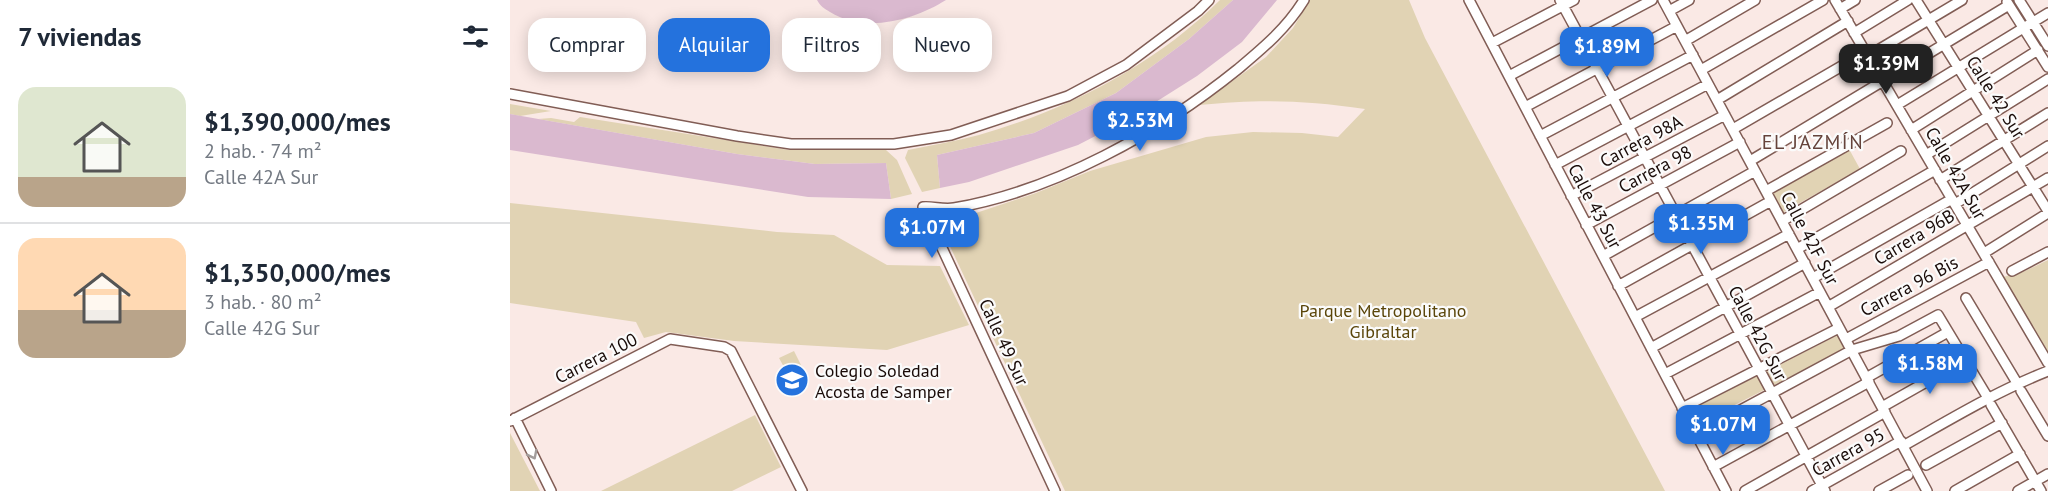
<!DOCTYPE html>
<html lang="es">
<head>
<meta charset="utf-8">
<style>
  body { margin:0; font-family:"PT Sans",sans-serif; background:#f6f6f7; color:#1f2937; height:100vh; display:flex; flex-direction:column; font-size:22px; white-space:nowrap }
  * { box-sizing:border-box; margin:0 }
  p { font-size:20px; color:#747a83 }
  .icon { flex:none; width:33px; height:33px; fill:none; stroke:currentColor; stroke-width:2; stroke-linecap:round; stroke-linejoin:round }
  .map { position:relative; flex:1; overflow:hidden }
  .sheet { display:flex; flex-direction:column; background:#fff; width:510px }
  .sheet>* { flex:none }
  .top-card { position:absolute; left:18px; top:18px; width:570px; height:54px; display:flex; gap:12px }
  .price { position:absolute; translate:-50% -51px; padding:0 14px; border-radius:12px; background:#2472dd; color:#fff; font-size:20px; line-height:39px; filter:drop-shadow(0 2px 3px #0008) }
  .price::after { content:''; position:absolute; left:50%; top:36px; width:18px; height:14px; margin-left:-9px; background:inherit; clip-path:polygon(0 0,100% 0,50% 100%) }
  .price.selected { background:#222; color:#fff }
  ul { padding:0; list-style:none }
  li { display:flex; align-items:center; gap:18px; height:150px; padding:0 18px }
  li+li { border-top:2px solid #e0e1e3 }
  li span { display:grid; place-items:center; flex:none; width:168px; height:120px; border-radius:18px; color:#555 }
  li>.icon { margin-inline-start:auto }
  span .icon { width:72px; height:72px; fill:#fffc; stroke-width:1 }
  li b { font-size:26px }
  h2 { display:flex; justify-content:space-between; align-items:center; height:72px; padding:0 18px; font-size:26px }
  .chip { padding:0 21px; border-radius:18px; background:#fff; box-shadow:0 3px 15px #0003; font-size:21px; line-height:54px }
  .chip.selected { background:#2472dd; color:#fff }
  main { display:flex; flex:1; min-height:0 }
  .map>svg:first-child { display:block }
  .green { fill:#e1d3b4 }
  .water { fill:#dab9cf }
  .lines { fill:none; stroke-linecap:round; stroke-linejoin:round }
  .minor-casing { stroke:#815d55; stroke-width:12 }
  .minor { stroke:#fff; stroke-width:9 }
  .oneway { stroke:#a39d9c }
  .labels { text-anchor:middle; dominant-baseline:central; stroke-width:4.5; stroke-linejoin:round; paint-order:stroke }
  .street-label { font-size:18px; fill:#190b08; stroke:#fbfbfb }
  .park-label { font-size:18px; fill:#5a4509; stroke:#fbfbfb }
  .poi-label { font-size:18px; fill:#190b08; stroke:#fbfbfb; text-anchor:start }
  .neighbourhood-label { font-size:20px; letter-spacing:1.5px; fill:#65433b; stroke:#fbfbfb }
</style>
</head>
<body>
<main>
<section class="sheet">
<h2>7 viviendas<svg class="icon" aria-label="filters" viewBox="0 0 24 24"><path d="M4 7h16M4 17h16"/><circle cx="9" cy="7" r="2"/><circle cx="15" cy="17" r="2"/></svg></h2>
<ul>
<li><span style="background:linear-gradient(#dfe7d0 75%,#b9a48a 0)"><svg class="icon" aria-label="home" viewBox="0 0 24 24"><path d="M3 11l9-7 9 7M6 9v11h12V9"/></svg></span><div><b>$1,390,000/mes</b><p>2 hab. · 74 m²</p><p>Calle 42A Sur</p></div></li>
<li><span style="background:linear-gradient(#ffd9b3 60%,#b9a48a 0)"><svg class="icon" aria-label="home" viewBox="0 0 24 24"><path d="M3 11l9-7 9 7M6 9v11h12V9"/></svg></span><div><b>$1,350,000/mes</b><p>3 hab. · 80 m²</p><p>Calle 42G Sur</p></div></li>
</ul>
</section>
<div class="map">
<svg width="1538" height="491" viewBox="0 0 1538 491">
  <rect width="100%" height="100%" fill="#fae9e5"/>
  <!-- green -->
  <path class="green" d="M710,0H723L679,39L606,93L524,133L427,155L430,188L412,192L395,158L398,150C422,145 446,141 469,135C557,110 645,65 710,0Z
    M800,0H899L915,38L1155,491H555L430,225L526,193L580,171L696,137L743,132L792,133L828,137L855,109C795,100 749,99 689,105L756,57L783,28Z
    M0,104L41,111L10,116L0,114Z
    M70,117L279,150H376L387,160L402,194L381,199L376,163L305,164L227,154L28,119L41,118L64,122Z
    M1339,149L1350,169L1272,213L1261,194Z
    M0,203L267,232L324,235L377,265L430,266L459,325L377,350L224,341L156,332L134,338L126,322L0,303Z
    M1538,260V357L1493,277L1515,271Z
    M1328,335L1335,349L1191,422L1184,408Z
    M284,351L295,373L281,380L269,358Z
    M245,415L271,467L222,491H91Z
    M0,433L30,491H0Z"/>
  <!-- water -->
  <path class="water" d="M307,0H436C404,20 355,34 320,12C315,9 310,6 307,0Z
    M723,0H767L732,42L687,76L622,117L568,145L459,182L430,188L427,155L524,133L606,93L679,39Z
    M0,114L227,154L305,164L376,163L381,199L298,197L0,150Z"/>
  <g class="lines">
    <!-- minor casing -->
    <g class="minor-casing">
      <path id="minor" d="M959,0L1216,491
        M1050,0L1315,491
        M1153,0L1417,491
        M1325,0L1538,363
        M1406,0L1538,211
        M1509,0L1538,46
        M1497,2L1538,67
        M1330,9L1345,0
        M1159,11L1179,0
        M1344,33L1398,0
        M1175,41L1245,0
        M982,43L1064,0
        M1358,56L1452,0
        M1191,70L1313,0
        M999,76L1142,0
        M0,94L227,136L281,144H384L441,135L558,96L616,65L688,11L699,0
        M1207,100L1338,21
        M1387,105L1538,13
        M1015,107L1167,26
        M1223,129L1356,52
        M1401,130L1528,50
        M1030,136L1183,55
        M1416,155L1538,79
        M1240,161L1499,5
        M1045,165L1198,84
        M1430,180L1538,113
        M1256,191L1377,123
        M1061,196L1215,115
        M1445,204L1538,146
        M1272,221L1391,151
        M1076,225L1230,142
        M1287,249L1425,170
        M1474,253L1538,213
        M1093,256L1245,171
        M1502,271L1538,252
        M1303,278L1442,199
        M1108,286L1261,201
        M1456,298L1507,383
        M1318,307L1538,178
        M1125,317L1279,234
        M1336,339L1479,262
        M1141,348L1295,263
        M1155,374L1310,292
        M1356,378L1438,332
        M1511,391L1538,436
        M1481,405L1531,491
        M1372,407L1455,360
        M1172,408L1329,328
        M5,418L41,491
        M0,421L160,339L214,347L221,351L292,491
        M1186,434L1342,350L1389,336L1428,315L1478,398
        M1393,446C1441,419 1487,391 1538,371
        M1416,465L1492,423
        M1203,467L1359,382
        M545,491L413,207C423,206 433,210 444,208C544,191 650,132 728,69C753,48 777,28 794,0
        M1235,491L1375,412
        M1302,491L1391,441
        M1369,491L1398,475
        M1445,491L1510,454
        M1508,491L1538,474"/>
    </g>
    <!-- minor -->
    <use href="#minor" class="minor"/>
  </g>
  <!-- one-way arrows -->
  <defs><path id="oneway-chevron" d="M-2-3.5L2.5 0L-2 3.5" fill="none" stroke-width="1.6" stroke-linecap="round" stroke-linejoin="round" transform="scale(1.5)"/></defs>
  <use class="oneway" href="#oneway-chevron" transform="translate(23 455) rotate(63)"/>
  <!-- icons -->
  <defs>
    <g id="school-disc" transform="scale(1.725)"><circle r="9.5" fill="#2472dd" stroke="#fbfbfb"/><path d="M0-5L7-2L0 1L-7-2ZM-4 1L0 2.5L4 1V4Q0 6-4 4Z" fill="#fff"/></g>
  </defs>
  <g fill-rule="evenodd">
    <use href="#school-disc" x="282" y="380"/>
  </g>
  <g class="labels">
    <!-- street labels -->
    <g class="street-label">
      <text transform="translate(1486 97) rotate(58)">Calle 42 Sur</text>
      <text transform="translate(1131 141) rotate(-28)">Carrera 98A</text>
      <text transform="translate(1145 169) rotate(-28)">Carrera 98</text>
      <text transform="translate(1446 173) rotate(60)">Calle 42A Sur</text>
      <text transform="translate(1085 206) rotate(62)">Calle 43 Sur</text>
      <text transform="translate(1404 237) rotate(-31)">Carrera 96B</text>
      <text transform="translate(1300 238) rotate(62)">Calle 42F Sur</text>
      <text transform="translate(1399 286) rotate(-28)">Carrera 96 Bis</text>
      <text transform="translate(1248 333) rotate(62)">Calle 42G Sur</text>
      <text transform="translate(494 342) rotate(65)">Calle 49 Sur</text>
      <text transform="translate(86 358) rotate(-27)">Carrera 100</text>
      <text transform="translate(1338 452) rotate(-29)">Carrera 95</text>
    </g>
    <!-- park labels -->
    <g class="park-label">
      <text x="873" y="310">Parque Metropolitano<tspan x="873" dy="21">Gibraltar</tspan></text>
    </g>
    <!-- poi labels -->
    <g class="poi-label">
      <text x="305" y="370">Colegio Soledad<tspan x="305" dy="21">Acosta de Samper</tspan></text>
    </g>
    <!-- neighbourhood labels -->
    <g class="neighbourhood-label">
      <text x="1303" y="142">EL JAZMÍN</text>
    </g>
  </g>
</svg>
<b class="price" style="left:1097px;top:78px">$1.89M</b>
<b class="price selected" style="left:1376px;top:95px">$1.39M</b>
<b class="price" style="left:630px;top:152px">$2.53M</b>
<b class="price" style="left:1191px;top:255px">$1.35M</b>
<b class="price" style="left:422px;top:259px">$1.07M</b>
<b class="price" style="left:1420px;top:395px">$1.58M</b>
<b class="price" style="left:1213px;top:456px">$1.07M</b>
<div class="top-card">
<a class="chip">Comprar</a>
<a class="chip selected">Alquilar</a>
<a class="chip">Filtros</a>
<a class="chip">Nuevo</a>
</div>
</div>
</main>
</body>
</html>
